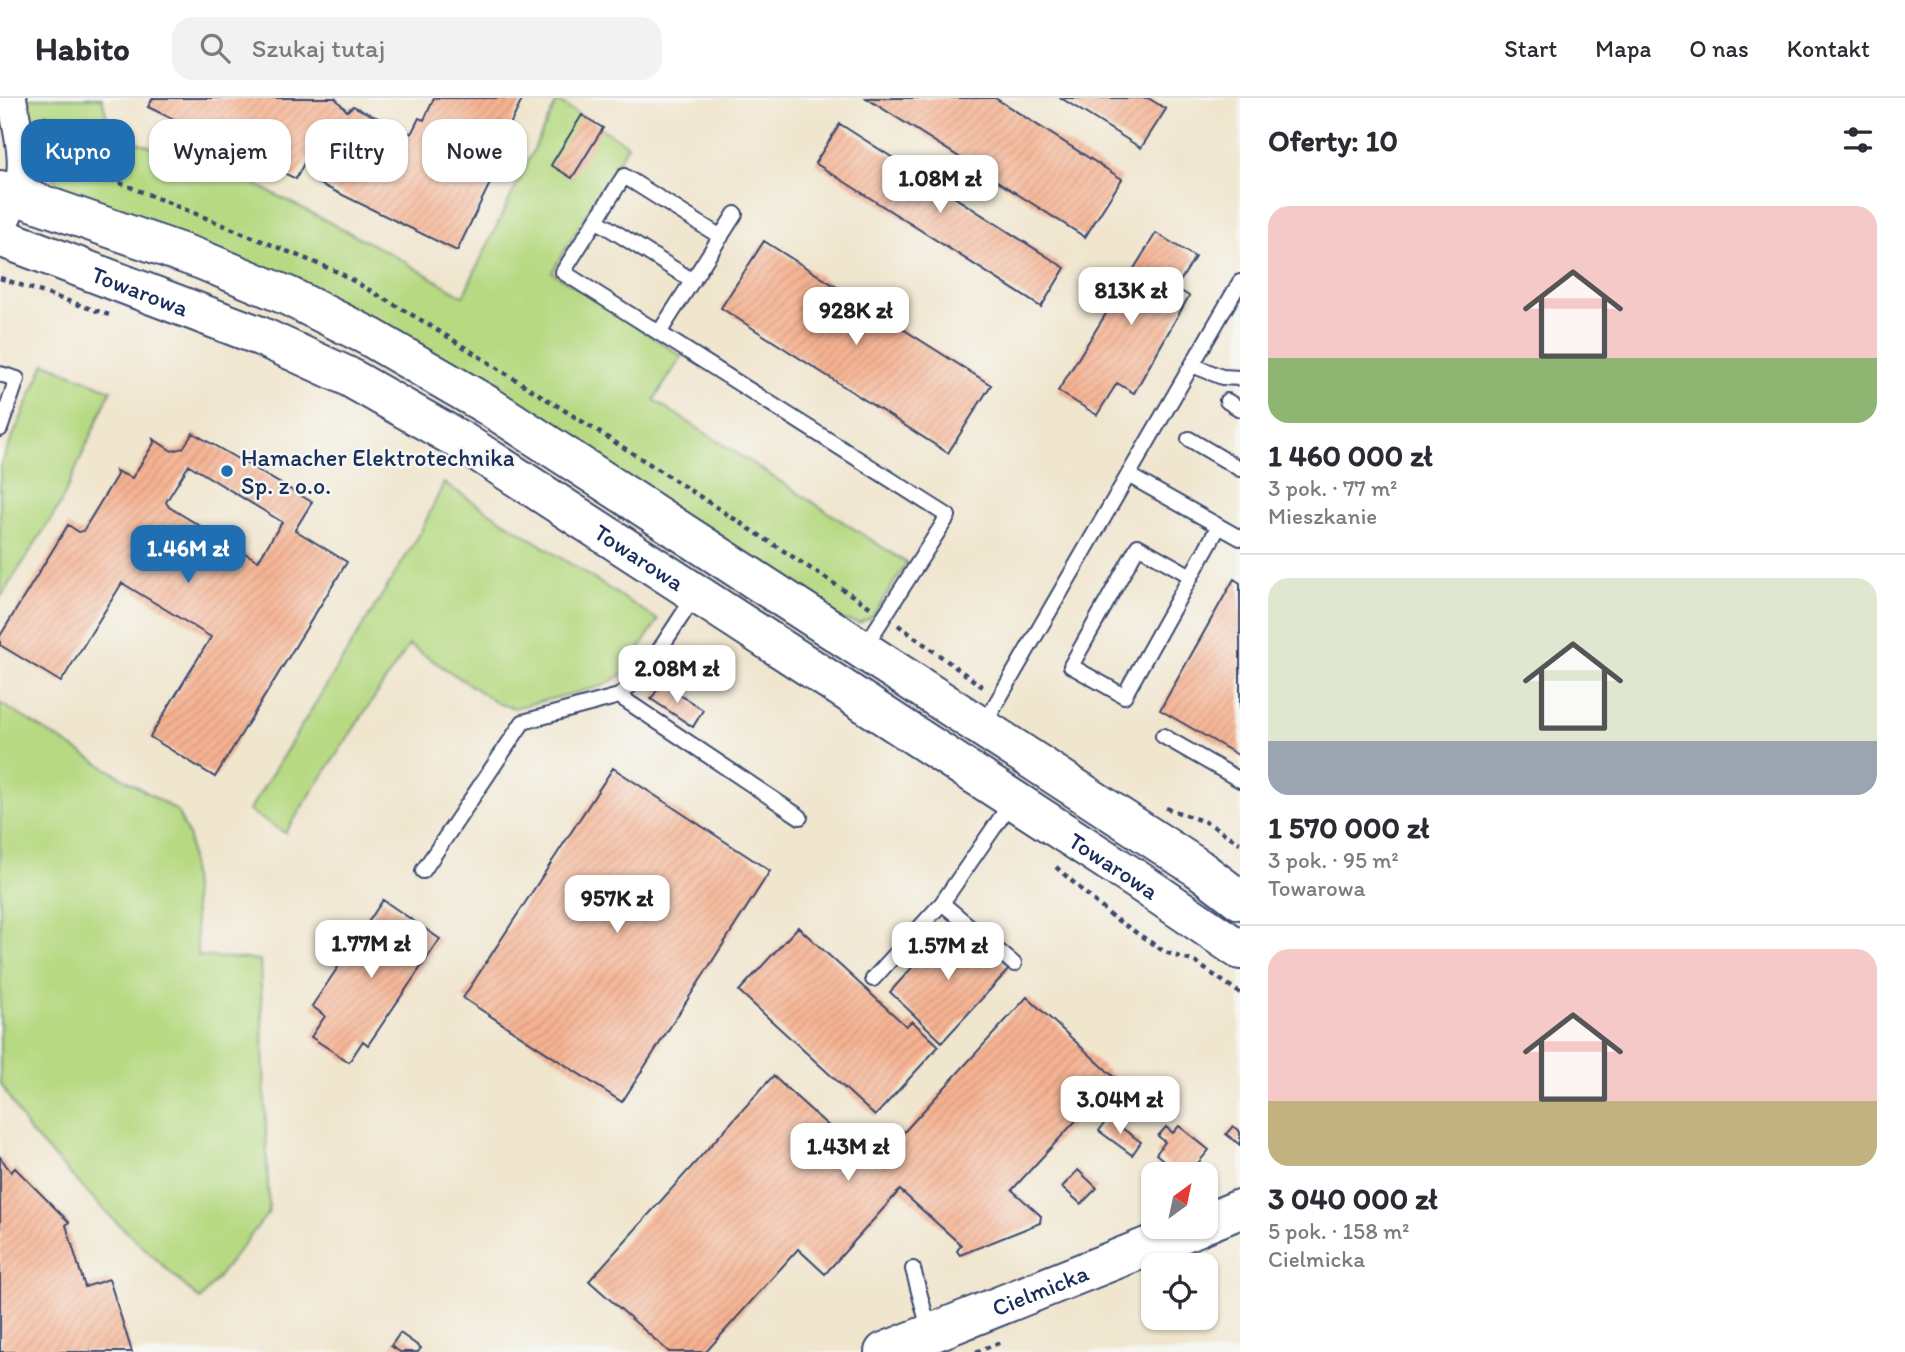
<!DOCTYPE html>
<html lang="pl">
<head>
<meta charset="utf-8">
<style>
  body { margin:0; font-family:Itim,sans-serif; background:#f2f2f3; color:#2b2b33; height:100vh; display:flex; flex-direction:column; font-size:26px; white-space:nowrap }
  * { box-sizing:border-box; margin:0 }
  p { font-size:23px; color:#7c7c81 }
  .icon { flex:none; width:38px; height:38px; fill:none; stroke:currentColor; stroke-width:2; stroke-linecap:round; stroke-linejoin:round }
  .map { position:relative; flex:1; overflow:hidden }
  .details { display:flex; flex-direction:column; background:#fff; width:665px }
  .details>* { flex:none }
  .hud { position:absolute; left:21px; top:21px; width:665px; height:63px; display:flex; gap:14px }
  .needle { width:46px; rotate:33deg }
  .tools { position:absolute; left:1141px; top:1064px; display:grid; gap:14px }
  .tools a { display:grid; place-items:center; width:77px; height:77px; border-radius:14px; background:#fff; box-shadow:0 2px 5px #0004; font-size:35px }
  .price { position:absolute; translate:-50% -60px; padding:0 16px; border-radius:14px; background:#fff; color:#222; font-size:23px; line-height:46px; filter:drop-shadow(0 2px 4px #0008) }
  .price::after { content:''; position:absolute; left:50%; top:42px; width:21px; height:16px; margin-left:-10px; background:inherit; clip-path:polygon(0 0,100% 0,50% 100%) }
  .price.active { background:#1f6fb2; color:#fff }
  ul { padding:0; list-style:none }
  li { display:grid; align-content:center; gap:14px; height:371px; padding:0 28px }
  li+li { border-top:2px solid #e1e1e2 }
  li span { display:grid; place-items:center; height:217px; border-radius:21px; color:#555 }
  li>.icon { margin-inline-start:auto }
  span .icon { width:126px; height:126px; fill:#fffc; stroke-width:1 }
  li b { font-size:30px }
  h2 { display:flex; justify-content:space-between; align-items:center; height:84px; padding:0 28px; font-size:30px }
  .tag { padding:0 24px; border-radius:21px; background:#fff; box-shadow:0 2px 5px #0004; font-size:24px; line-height:63px }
  .tag.active { background:#1f6fb2; color:#fff }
  header { display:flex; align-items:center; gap:42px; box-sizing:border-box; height:98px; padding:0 35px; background:#fff; border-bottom:2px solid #e1e1e2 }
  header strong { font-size:33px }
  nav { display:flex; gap:38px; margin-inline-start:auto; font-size:24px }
  .search { width:490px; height:63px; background:#f2f2f3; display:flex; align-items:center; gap:18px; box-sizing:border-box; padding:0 24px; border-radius:21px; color:#7c7c81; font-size:26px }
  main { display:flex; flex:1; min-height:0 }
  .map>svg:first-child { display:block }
  .grass { fill:#b6d981; stroke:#688470; stroke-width:2 }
  .building { fill:url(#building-hatch); fill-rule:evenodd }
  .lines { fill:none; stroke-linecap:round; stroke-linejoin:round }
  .lane-casing { stroke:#3b4a6f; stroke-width:18 }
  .street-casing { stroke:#3b4a6f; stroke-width:32 }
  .secondary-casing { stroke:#3b4a6f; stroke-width:42 }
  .path { stroke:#3b4a6f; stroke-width:4.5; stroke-dasharray:5 5; stroke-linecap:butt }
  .lane { stroke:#fff; stroke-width:14 }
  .street { stroke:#fff; stroke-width:28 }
  .secondary { stroke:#fff; stroke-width:38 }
  .poi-dot { fill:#1f6fb2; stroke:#f6f6f2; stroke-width:2.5 }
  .labels { text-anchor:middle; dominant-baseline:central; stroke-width:5; stroke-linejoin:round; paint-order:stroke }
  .street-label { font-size:24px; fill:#1b2f5e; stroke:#f6f6f2 }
  .poi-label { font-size:24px; fill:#1b2f5e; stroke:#f6f6f2; text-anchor:start }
</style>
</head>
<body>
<header>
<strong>Habito</strong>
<div class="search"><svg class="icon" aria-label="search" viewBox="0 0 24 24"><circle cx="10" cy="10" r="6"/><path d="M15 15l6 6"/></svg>Szukaj tutaj</div>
<nav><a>Start</a><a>Mapa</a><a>O nas</a><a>Kontakt</a></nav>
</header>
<main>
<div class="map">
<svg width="1240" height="1254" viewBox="0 0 1240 1254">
  <defs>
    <pattern id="building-hatch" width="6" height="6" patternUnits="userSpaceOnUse" patternTransform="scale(1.75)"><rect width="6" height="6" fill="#f6b291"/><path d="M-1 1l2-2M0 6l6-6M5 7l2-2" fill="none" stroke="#d2997f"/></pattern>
  </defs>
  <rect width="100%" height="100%" fill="#f6f6f2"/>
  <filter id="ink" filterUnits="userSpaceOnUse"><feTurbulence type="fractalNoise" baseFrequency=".0143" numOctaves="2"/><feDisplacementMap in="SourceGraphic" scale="14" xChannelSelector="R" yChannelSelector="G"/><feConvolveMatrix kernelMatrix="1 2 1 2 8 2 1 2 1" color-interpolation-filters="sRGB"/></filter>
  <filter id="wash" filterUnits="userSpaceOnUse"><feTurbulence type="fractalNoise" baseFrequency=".00686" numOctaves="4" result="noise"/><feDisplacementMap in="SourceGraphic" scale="28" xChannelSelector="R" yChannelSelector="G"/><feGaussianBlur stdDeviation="1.57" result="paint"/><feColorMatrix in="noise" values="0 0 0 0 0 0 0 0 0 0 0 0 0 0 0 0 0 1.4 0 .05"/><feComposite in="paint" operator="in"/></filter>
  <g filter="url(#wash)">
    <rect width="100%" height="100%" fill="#f0e5cd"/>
    <!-- grass -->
    <path class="grass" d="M23,0H102L111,35L247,82L393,157L463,198L557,3L628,47L552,174L682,258L654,302L907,465L872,519L859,525L839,521L656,402L72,98C35,69 31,44 23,0Z
      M45,265L111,292L60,407L0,500V368Z
      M444,385L658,522L623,576L603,588L514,610L499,606L409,547L285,735L249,713L419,437Z
      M0,605L177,713L189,739L198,858L260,862L269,1114L200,1202L110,1118L28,1032L0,984Z"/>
    <g id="blocks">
      <!-- building -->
      <path class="building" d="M153,0H335L347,13L353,8L411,36L419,20L424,22L434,0H523L487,74L494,77L457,153L316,84L324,68L307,59L296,81L148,9Z
        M866,0H995L1122,81L1085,139Z
        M1061,0H1148L1166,11L1141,50Z
        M582,17L603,30L572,80L551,67Z
        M840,26L1065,170L1041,209L815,65Z
        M1156,135L1195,159L1176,190L1189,198L1134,295L1117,285L1097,317L1058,293Z
        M764,143L991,287L948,355L721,210Z
        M193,335L312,404L295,432L347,464L215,679L150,639L211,539L122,485L61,584L0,547V538L68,427L79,434L83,433L117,377L116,373L132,380L154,345L153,341L172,353L183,350ZM189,367L282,424L258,463L169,409L166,404Z
        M1234,481L1240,485V658L1160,612Z
        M662,585L703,612L693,629L651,601Z
        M613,670L770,773L622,1004L463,900Z
        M383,802L440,841L368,947L363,943L349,964L311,939L325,918L312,908Z
        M951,826L1009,871L942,944L890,894Z
        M798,829L906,928L912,923L939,948L875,1018L739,893Z
        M1027,899L1115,980L1012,1092L1041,1118L1040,1125L960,1157L957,1153L961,1147L900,1092L825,1176L798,1151L706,1254H669L589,1183L773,978L873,1068Z
        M1108,1020L1141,1044L1132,1057L1099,1033Z
        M1179,1028L1209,1052L1189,1076H1180L1156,1056L1165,1044L1158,1038L1166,1029L1173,1035Z
        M1233,1028L1240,1034V1047L1226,1036Z
        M0,1059L11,1074L15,1070L69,1124L66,1127L85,1189L109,1181L132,1254H0Z
        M1078,1072L1097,1090L1081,1106L1062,1089Z
        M400,1235L421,1250L418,1254H400L391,1248Z"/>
    </g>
  </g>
  <g filter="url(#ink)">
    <use href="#blocks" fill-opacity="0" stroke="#3b4a6f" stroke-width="2"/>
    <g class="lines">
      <!-- lane casing -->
      <g class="lane-casing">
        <path id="lane" d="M596,122L693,183
          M721,139L624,78L563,174L948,418L864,550
          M659,235L735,116
          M1192,267L1222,279L1240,280
          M0,276L17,281L0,331
          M1227,303L1240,311
          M1189,341L1240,371
          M1128,377L1240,440
          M1191,478L1138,448L1071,568L1124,598L1219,428
          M619,598L800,719
          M983,628L1240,184
          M1163,638L1240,682
          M423,773L523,624L619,598L645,574L696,496
          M942,805L1014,866
          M873,881L942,805L1013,702
          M913,1171L930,1235"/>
      </g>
      <!-- street casing -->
      <g class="street-casing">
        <path id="street" d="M0,132C31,73 23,63 12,0"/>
      </g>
      <!-- secondary casing -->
      <g class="secondary-casing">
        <g id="secondary">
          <path d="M0,92L202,162L288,198L370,239L487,307L1198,770L1240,802"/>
          <path id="s1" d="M0,139L260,238L347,278L463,344L1137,782L1240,852"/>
          <path d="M1206,1125L1240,1111"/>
          <path id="s2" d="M884,1254L1197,1129"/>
        </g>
      </g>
      <!-- path -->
      <path class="path" d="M44,18L59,60L338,174L426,225L659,372L870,509
        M0,180L112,218
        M898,527L984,590
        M1166,710L1208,725L1240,745
        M1056,769L1110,817L1165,854L1195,864L1240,895
        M976,1254L1001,1244"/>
      <!-- lane -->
      <use href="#lane" class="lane"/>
      <!-- street -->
      <use href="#street" class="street"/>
      <!-- secondary -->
      <use href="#secondary" class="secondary"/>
    </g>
  </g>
  <!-- markers -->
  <circle class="poi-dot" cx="227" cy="373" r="7"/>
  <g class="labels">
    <!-- street labels -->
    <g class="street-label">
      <text stroke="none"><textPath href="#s1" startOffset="150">Towarowa</textPath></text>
      <text stroke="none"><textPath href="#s1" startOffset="718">Towarowa</textPath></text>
      <text stroke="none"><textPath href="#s1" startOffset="1284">Towarowa</textPath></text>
      <text stroke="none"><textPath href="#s2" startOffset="168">Cielmicka</textPath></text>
    </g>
    <!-- poi labels -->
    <g class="poi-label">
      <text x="241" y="359">Hamacher Elektrotechnika<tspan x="241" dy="28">Sp. z o.o.</tspan></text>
    </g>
  </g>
</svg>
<div class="tools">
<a><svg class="needle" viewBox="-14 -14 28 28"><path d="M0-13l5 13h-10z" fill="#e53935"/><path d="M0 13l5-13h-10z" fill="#7c7c81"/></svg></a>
<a><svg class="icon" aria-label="locate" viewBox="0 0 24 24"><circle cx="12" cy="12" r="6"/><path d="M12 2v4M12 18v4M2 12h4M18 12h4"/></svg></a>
</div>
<b class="price" style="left:940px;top:117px">1.08M zł</b>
<b class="price" style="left:1131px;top:229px">813K zł</b>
<b class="price" style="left:856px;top:249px">928K zł</b>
<b class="price active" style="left:188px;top:487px">1.46M zł</b>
<b class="price" style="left:677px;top:607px">2.08M zł</b>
<b class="price" style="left:617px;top:837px">957K zł</b>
<b class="price" style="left:371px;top:882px">1.77M zł</b>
<b class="price" style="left:948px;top:884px">1.57M zł</b>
<b class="price" style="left:1120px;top:1038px">3.04M zł</b>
<b class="price" style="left:848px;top:1085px">1.43M zł</b>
<div class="hud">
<a class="tag active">Kupno</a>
<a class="tag">Wynajem</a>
<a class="tag">Filtry</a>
<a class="tag">Nowe</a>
</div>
</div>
<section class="details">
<h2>Oferty: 10<svg class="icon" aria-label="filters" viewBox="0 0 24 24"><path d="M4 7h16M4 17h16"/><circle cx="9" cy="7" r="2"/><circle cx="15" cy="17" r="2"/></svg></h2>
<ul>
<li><span style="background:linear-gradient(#f6c9c9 70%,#8fb573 0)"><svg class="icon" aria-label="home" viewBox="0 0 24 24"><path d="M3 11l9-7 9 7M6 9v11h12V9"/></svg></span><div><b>1 460 000 zł</b><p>3 pok. · 77 m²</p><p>Mieszkanie</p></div></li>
<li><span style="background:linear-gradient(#dfe7d0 75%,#9aa5b1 0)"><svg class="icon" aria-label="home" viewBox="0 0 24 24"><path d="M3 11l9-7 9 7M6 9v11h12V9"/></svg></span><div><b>1 570 000 zł</b><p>3 pok. · 95 m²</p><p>Towarowa</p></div></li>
<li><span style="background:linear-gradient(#f6c9c9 70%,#c2b280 0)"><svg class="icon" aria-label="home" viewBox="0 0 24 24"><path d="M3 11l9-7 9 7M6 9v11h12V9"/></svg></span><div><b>3 040 000 zł</b><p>5 pok. · 158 m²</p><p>Cielmicka</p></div></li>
</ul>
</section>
</main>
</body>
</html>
